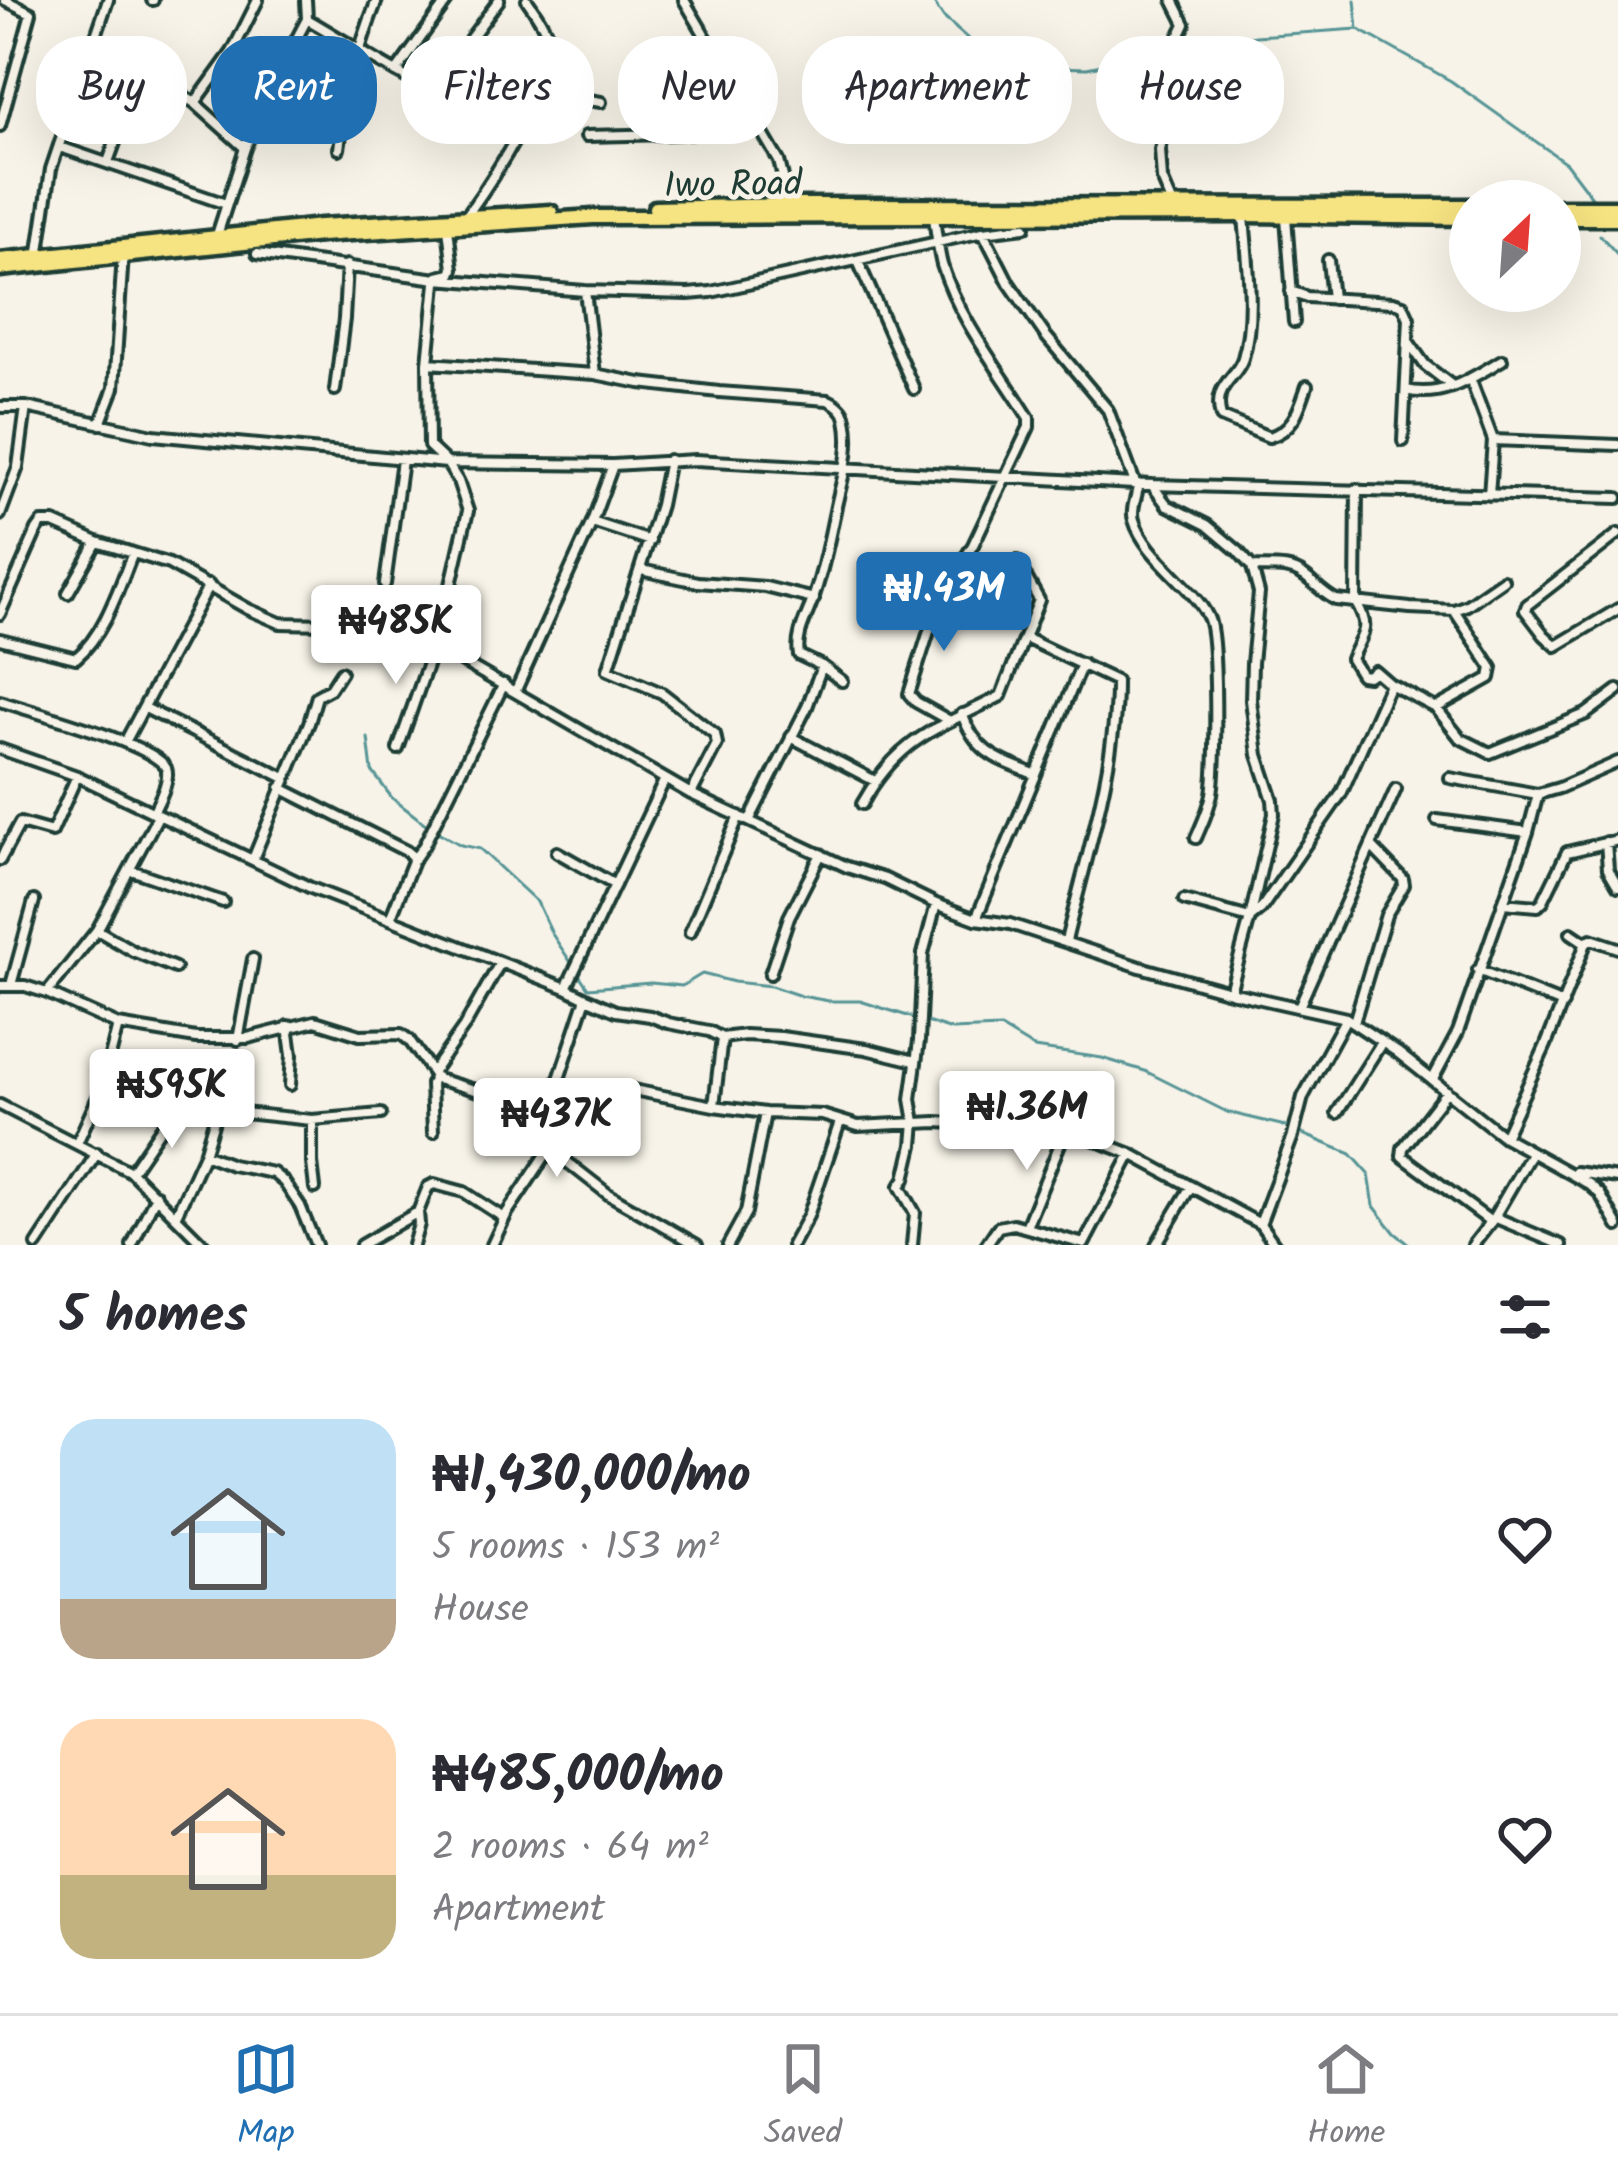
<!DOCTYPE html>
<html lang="en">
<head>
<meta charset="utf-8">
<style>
  body { margin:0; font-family:Kalam,sans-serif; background:#f7f7f7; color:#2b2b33; height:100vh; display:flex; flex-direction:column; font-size:45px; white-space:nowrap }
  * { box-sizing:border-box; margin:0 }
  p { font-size:39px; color:#7c7c81 }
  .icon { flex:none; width:66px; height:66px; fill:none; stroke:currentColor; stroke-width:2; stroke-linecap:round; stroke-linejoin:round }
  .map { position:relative; height:1245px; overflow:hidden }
  .side { display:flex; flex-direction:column; background:#fff; flex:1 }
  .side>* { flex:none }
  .banner { position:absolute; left:36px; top:36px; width:1548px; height:108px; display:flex; gap:24px }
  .needle { width:78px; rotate:25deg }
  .tools { position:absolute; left:1449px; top:180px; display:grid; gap:24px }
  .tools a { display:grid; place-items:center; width:132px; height:132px; border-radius:50%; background:#fff; box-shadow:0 12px 48px #0002; font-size:60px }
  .price { position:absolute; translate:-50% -102px; padding:0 27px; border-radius:12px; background:#fff; color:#222; font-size:39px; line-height:78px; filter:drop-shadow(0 3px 6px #0008) }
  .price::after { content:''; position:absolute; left:50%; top:72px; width:36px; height:27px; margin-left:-18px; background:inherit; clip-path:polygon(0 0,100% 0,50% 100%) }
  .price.current { background:#1f6fb2; color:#fff }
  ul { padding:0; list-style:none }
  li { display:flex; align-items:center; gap:36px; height:300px; padding:0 60px }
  li span { display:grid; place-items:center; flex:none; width:336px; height:240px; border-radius:36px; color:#555 }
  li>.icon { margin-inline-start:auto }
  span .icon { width:144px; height:144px; fill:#fffc; stroke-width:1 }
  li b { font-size:51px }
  h2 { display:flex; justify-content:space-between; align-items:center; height:144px; padding:0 60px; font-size:51px }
  .pill { padding:0 42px; border-radius:48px; background:#fff; box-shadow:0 12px 48px #0002; font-size:42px; line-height:108px }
  .pill.current { background:#1f6fb2; color:#fff }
  .menu { display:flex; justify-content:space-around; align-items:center; height:168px; border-top:3px solid #e1e1e2; background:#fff; font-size:33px; color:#7c7c81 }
  .menu a { display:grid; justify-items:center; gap:6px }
  .menu .current { color:#1f6fb2 }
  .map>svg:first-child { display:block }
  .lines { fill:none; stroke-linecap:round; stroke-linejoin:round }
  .stream { stroke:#579495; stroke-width:3 }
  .minor-casing { stroke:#1f3d34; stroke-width:16 }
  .primary-casing { stroke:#1f3d34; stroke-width:21 }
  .minor { stroke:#f7f3e8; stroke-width:8 }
  .primary { stroke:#f6e381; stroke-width:12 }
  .labels { text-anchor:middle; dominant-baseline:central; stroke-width:10; stroke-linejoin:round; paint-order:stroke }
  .street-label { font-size:36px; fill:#1f3d34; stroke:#f7f3e8 }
</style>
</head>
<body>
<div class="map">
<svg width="1618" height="1245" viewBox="0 0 1618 1245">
  <rect width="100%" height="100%" fill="#f7f3e8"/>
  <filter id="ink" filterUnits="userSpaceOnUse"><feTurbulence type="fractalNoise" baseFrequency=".00833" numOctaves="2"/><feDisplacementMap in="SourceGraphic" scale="24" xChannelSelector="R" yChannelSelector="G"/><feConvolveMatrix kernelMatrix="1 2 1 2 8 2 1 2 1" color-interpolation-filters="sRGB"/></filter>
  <g filter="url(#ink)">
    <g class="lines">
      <!-- stream -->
      <path class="stream" d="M932,0L943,17L968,39L1017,66L1087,68L1173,50
        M1355,0L1358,29L1451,81L1566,163L1594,200
        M1183,48L1256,36L1358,29
        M1600,235L1618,255
        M368,738L372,771L392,798L428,826
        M436,831L461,845L480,849L537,902L552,934L588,988L651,983L682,986L702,974L734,982L771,986L801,996L829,1001H860L952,1030L1001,1028L1034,1048L1102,1058L1145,1071L1227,1112L1281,1125L1351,1154L1369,1174L1374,1206L1395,1233L1410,1245"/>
      <!-- minor casing -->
      <g class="minor-casing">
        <path id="minor" d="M152,0H153
          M684,0L779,161L790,205
          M307,19C351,44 394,74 440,94C467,106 495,113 521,126
          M91,56L161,82L195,103L245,148
          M396,72L448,0
          M540,92L601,102
          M442,95L472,46L470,39L499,0
          M195,103L232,52L258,0
          M0,126L31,13L5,0
          M586,136L672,134L760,127
          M60,147L226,204
          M339,149C345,97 358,49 377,0
          M108,162L140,74
          M1173,205L1162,179L1160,150L1179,72L1178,39L1185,24L1173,0
          M467,215C492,180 555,85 549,42C547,28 535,12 527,0
          M1244,215C1247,260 1256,314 1243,358C1236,380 1212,384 1221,417L1269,437C1294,430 1299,409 1307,386
          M934,217C936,233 938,249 942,265C959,320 999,369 1029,418V427L973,545L939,600L909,694L916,702L948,720
          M1286,217L1294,322
          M448,228L453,269L451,274L438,277L436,283L428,363L429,446L447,463L458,481L468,511L439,637V643L444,651L691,794L847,867L885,879L936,904L976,919L1010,924L1140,967L1230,992L1346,1018L1397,1052L1504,1137L1589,1184L1600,1194L1618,1226
          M983,232L1009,283L1045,335L1108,410L1135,483
          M217,235L245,148L272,85L307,19L306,0
          M257,254L437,279L585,291L688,294L711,292L983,232L1025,227
          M38,258L51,169L108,0
          M1328,260L1332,299
          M858,261L914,389
          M585,291L595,374
          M1291,291L1307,297L1393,302L1403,305L1409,318L1403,441
          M1408,341L1425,365L1451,385
          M428,363L595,374L640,383L719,392L828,400C837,404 844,409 846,419C853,451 841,481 835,511C829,539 824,566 815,593C809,614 795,633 799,655L822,666L842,681
          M1471,381L1493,440L1489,495
          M335,390L344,319L347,265
          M1406,390C1442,399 1472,378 1502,360
          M0,407H26L153,435L447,463L613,465L695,460L1152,485L1618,498
          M100,424L114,388L123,255
          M1493,440L1618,445
          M669,460L660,505L608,670L662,693L715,734L717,744L691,794
          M1138,484C1138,496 1130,508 1134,520C1145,557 1192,584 1208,617C1218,636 1216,768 1212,794C1209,810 1202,824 1196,838
          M1152,485L1167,505L1207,525L1238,551L1252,567L1259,593L1252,663L1251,700L1258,755L1273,800L1274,814L1250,918L1230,992
          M1357,489L1356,603C1372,630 1362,633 1351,659L1361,675L1368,676L1375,671L1390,684L1436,708L1460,738L1490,753L1586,714L1618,690
          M0,515L18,467L26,407
          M592,522L650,541
          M1618,534L1527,605L1525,610L1544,635L1556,646L1618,609
          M1252,567C1269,568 1290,565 1303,575C1315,583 1323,594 1336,600L1410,608L1454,610L1467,605L1503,580
          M641,570L698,582L765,587L814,599
          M385,584L402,460
          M68,593L97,542
          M0,614L37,530L42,523H54L97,542L169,564L248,609L280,623L373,625L438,641
          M1025,638L1116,681C1117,763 1085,861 1066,941
          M0,639L76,658C105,634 119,587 133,553
          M516,690L592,522L613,465
          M0,701C30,711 154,744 166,768C171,780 158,802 153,813
          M145,708L285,778
          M1436,708L1490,678L1492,668L1454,610
          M962,714C977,754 997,759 1034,774
          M791,737L875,781
          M125,742L209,585
          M0,749L77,776L311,888L566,988
          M398,749L436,640
          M1450,778L1538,794L1559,788L1618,762
          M665,779L566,988L586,998L551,1103L553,1144L562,1158L608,1194L697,1245
          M281,788L406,851L412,856L413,861
          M862,804C900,736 937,729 1001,696L1039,600L1017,561
          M1437,820L1528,832
          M749,821L807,707L822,666
          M1606,842L1608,869L1618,886
          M557,852L615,885
          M253,859L309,723L317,696L330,689L341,672
          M0,860L20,823L52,832L77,776
          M131,870L223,902
          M1184,900L1250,918L1261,909L1341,794L1390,684
          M1502,903L1538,906L1543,901L1567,852L1618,840
          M390,919L413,861L424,845L504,684
          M976,919L1082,664
          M97,930L133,951L175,968
          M690,932L739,816
          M1571,933L1586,943
          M1478,970L1563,1004
          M770,974L789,917L821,854
          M11,985L34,901
          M0,986H25L47,993L118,1025L196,1038H248L315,1021L360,1035L401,1034L409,1040L437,1079L506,1099L551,1103L602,1089H628L714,1106L765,1113L822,1115L858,1126L936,1122L956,1123L1001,1135L1064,1134L1090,1138L1131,1154L1260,1224L1275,1245
          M47,993L97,930L158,816
          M586,998L616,1011L650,1016L668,1023L709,1031L722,1038L745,1035L781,1037L866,1049L915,1061
          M1299,1007L1396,789
          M1354,1022L1386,915L1404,885L1403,879L1372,847
          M288,1026L292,1055L290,1085
          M238,1040L253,959
          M433,1071L464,1027L500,963
          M1433,1079L1458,1032L1528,832L1538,794
          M1447,1091L1403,1148L1402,1156L1491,1222
          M0,1105L131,1172L204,1245
          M714,1106L722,1038
          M1337,1113L1382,1042
          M312,1120V1163L315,1188
          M433,1132L431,1084L435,1076
          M1079,1136L1096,1094
          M1504,1137L1546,1045L1586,943L1591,939L1618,948
          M77,1143L102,1088L118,1025
          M204,1154L232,1165L273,1173L284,1182L300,1206L316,1245
          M131,1172L178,1103L183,1099L216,1114L234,1112L312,1120L381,1114
          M1576,1172L1618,1178
          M176,1215L204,1154L216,1114
          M1494,1217L1561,1245
          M1260,1224L1293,1136L1303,1097L1346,1018
          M1026,1227L1064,1134
          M1084,1244L1131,1154
          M37,1245L97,1153
          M132,1245L156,1195
          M361,1245L418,1212L428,1187L434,1184L464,1192L504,1218
          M413,1245L419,1224L418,1212
          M492,1245L507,1213L553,1144
          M728,1245L746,1212L765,1113
          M792,1245L808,1216L840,1122
          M912,1245L915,1213L900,1186L905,1179L913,1145L915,1122L911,1099L919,1041L923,954L936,904
          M986,1245L998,1227L1013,1224L1084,1244
          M1156,1245L1190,1188
          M1473,1245L1491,1222L1531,1153"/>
      </g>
      <!-- primary casing -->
      <g class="primary-casing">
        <path id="primary" d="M1560,207H1618
          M655,208L790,205L1470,206
          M1560,218H1618
          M0,260L321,226L551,212
          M0,269L321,235L593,217L1244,215L1470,218"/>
      </g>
      <!-- minor -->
      <use href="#minor" class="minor"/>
      <!-- primary -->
      <use href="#primary" class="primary"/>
    </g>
  </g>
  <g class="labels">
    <!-- street labels -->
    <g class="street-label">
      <text transform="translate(733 186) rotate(-1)">Iwo Road</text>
    </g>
  </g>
</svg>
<div class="tools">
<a><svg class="needle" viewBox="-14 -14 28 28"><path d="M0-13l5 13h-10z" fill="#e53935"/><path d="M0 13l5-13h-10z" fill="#7c7c81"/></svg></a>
</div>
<b class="price current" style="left:944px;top:654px">₦1.43M</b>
<b class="price" style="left:396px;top:687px">₦485K</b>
<b class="price" style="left:172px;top:1151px">₦595K</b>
<b class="price" style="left:1027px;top:1173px">₦1.36M</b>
<b class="price" style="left:557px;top:1180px">₦437K</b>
<div class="banner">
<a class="pill">Buy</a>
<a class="pill current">Rent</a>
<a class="pill">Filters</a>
<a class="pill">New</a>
<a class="pill">Apartment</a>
<a class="pill">House</a>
</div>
</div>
<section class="side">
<h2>5 homes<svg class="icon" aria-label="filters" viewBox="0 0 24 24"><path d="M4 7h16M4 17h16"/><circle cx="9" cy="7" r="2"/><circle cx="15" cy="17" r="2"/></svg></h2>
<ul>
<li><span style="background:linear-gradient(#bfe0f5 75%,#b9a48a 0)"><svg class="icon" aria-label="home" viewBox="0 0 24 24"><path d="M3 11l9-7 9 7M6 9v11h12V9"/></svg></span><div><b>₦1,430,000/mo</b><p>5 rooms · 153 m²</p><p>House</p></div><svg class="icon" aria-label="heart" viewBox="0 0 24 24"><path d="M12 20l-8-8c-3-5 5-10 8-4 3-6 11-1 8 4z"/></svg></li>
<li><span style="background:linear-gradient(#ffd9b3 65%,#c2b280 0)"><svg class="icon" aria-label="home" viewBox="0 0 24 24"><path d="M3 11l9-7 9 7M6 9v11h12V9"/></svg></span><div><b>₦485,000/mo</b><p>2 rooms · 64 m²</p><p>Apartment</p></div><svg class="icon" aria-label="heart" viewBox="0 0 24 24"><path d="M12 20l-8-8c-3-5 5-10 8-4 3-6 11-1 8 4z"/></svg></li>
</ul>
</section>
<nav class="menu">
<a class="current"><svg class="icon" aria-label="map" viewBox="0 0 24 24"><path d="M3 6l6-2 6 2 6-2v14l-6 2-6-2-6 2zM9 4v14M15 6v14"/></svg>Map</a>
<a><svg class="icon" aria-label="saved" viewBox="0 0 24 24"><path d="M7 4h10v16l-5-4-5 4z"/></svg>Saved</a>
<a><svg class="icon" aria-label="home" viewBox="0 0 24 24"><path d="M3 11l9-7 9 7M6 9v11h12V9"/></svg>Home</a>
</nav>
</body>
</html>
